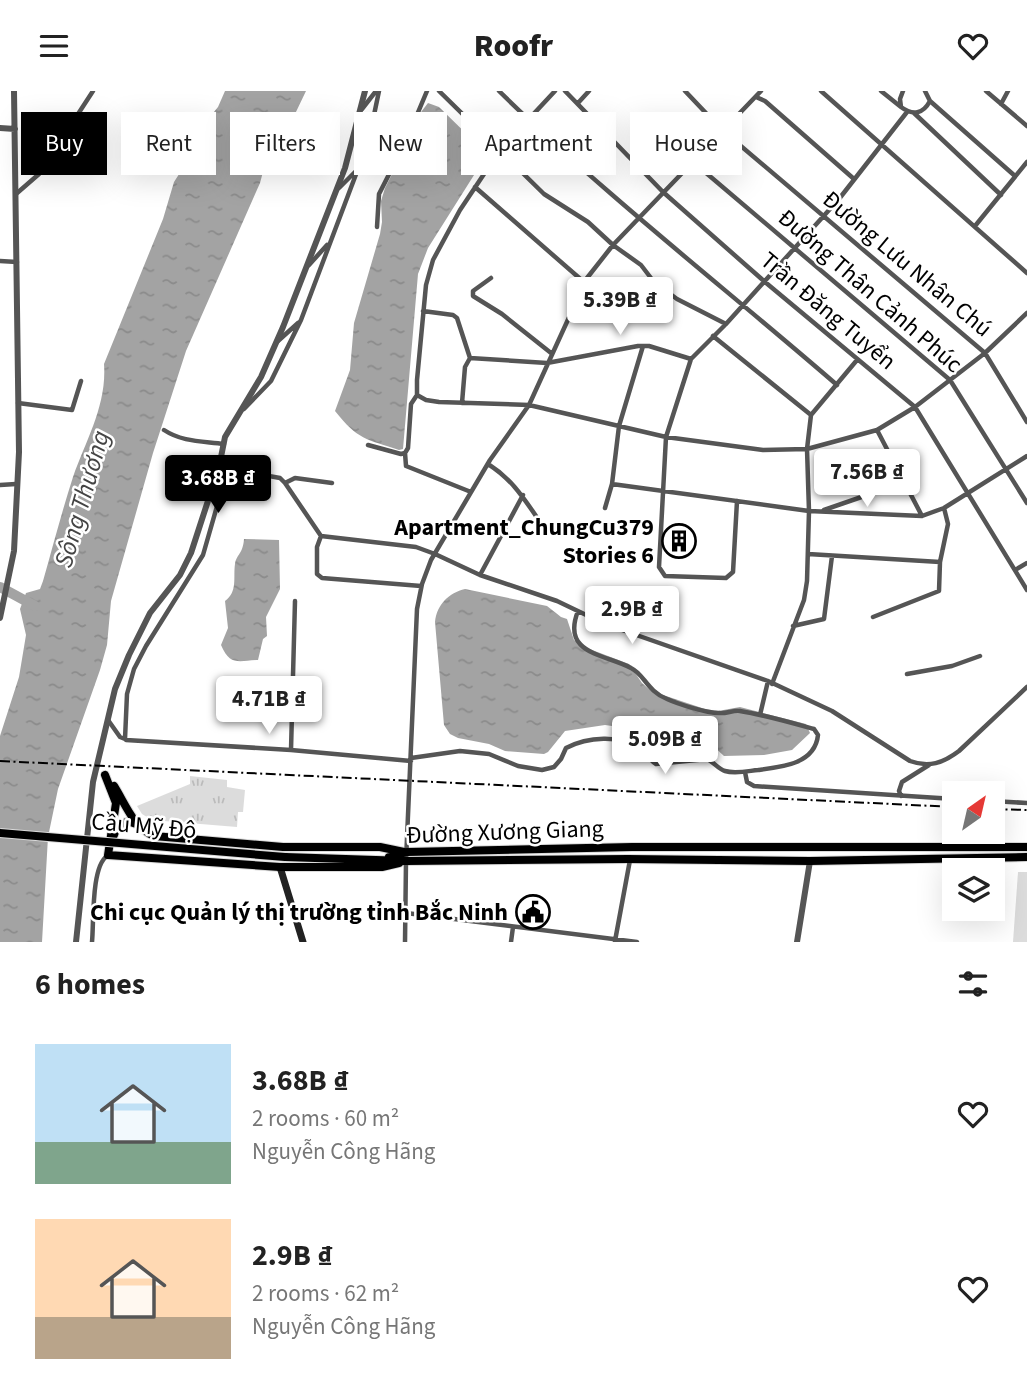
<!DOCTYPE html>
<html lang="en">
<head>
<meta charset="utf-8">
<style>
  body { margin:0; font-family:"Source Sans 3",sans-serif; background:#f6f6f6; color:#222; height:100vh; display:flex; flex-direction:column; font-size:26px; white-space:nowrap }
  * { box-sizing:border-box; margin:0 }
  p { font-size:23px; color:#767676 }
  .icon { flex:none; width:38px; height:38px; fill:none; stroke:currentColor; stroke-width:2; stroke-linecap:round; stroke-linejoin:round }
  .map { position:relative; height:851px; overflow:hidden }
  .sheet { display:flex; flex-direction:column; background:#fff; flex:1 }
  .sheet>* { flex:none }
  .hud { position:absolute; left:21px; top:21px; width:985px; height:63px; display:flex; gap:14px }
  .needle { width:46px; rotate:34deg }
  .controls { position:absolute; left:942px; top:690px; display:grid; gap:14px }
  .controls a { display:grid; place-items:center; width:63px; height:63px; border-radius:0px; background:#fff; box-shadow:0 7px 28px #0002; font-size:35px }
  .price { position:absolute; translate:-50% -60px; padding:0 16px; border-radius:7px; background:#fff; color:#222; font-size:23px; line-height:46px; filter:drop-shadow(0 2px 4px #0008) }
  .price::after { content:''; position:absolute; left:50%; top:42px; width:21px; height:16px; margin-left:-10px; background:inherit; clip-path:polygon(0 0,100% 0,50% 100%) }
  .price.current { background:#000; color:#fff }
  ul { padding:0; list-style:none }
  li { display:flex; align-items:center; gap:21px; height:175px; padding:0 35px }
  li span { display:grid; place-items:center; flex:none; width:196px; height:140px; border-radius:0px; color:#555 }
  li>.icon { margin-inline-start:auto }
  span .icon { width:84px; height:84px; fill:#fffc; stroke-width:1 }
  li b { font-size:30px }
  h2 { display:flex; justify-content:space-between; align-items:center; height:84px; padding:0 35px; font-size:30px }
  .pill { padding:0 24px; border-radius:0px; background:#fff; box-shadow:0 7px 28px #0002; font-size:24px; line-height:63px }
  .pill.current { background:#000; color:#fff }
  header { display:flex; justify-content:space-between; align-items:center; height:91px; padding:0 35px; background:#fff; font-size:32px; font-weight:800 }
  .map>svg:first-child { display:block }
  .green { fill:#dcdcdc }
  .park { fill:url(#park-tufts) }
  .water { fill:url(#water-ripples) }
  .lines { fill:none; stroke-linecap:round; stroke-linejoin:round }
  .river { stroke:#a3a3a3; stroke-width:10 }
  .primary-casing { stroke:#dbdbdb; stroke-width:10 }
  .minor { stroke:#555; stroke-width:4.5 }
  .tertiary { stroke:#555; stroke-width:6 }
  .secondary { stroke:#222; stroke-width:7 }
  .primary { stroke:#000; stroke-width:8 }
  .rail { stroke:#000; stroke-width:2; stroke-dasharray:10 3.5 2 3.5; stroke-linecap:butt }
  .primary-bridge-casing { stroke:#dbdbdb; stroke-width:10; stroke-linecap:butt }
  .primary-bridge { stroke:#000; stroke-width:8 }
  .labels { text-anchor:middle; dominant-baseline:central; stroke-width:5; stroke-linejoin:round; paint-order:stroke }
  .street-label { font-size:24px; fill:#000; stroke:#fff }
  .poi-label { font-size:24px; font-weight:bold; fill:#000; stroke:#fff; text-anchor:end }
  .water-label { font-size:26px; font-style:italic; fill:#444; stroke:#fff }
</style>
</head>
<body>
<header><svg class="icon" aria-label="menu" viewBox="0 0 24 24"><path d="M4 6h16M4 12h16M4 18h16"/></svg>Roofr<svg class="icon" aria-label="heart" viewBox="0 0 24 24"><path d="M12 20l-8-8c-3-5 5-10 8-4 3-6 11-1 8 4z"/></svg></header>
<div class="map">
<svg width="1027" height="851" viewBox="0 0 1027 851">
  <defs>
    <pattern id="park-tufts" width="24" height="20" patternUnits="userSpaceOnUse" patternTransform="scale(1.75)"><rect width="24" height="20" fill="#dcdcdc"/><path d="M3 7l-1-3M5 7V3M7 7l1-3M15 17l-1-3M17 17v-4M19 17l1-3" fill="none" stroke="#bbb"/></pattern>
    <pattern id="water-ripples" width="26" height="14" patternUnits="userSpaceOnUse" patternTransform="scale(1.75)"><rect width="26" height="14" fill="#a3a3a3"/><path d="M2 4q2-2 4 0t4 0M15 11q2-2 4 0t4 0" fill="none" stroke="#8b8b8b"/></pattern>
  </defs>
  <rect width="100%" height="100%" fill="#fff"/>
  <!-- green -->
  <path class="green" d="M1018,781H1027V851H1013Z"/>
  <!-- park -->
  <path class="park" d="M190,685L227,689V696L245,699L243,721H238L237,736L152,729L142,723L137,715L190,693Z"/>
  <!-- water -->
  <path class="water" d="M225,0H306L295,23L267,66L260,92L186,260L153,362L111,510L107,554L100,579L58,698L48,746L42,851H0V645L19,586L26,544L20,518L26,502L40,498L43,490C53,455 62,420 73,386C86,349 107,314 104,273L163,128L174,91L188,69L199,39L218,16Z
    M428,12L439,16L484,60L486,65L428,157L418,183L403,358L399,359C366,348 358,349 335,320L350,279L354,232L380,143L382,131L381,110L385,97L408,51L418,25Z
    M244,448L279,449L280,498L266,526L267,545L263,548L258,569C238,570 230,575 221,554L228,537L225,510C238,501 233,486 235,473C236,464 243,463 244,448Z
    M465,498L547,515L561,526L567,528L574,549L587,557L629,573L642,592L651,600L705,618L718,620L740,616L806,633L810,642L792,659L764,664L724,665L711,653L654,658L641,642L619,636L605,634L565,640L548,661L544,663L505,660L489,653L458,647L450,643L444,634L435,531C437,513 449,502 465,498Z"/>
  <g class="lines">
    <!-- river -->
    <path class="river" d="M0,496L35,515"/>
    <!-- primary casing -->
    <g class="primary-casing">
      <path id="primary" d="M105,684L116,712L108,764L280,776H382L399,772
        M114,695C126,714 133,736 154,745L283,756H380L404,761
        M114,744C117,733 126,728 136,733
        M285,766L406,770L628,768L810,770L1027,766
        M389,766L407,761L632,756H1027"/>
    </g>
    <!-- minor -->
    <path class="minor" d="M439,0L544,103L588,131L613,154L641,174L654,191L677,208L726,233
      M499,0C606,105 724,196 837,294
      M555,0L500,59L460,119L433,169L426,194L417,289V304L426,309L439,311L529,314L666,346L763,359L807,358L877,339L915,316L985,262L1027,222
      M565,0L663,101L765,191L915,316L1027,499
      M685,0L722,39L985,262L1027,331
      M821,0L1027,182
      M881,0L901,16
      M903,0L900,8L901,16C913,25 923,23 930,10L925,0
      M986,0L1027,35
      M756,6L765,10L854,88
      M930,10L1015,85
      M578,12L589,0
      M1001,13L1008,0
      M362,18L376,0
      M914,22L1001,104
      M692,70L950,289L1027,412
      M475,96L585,192
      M339,97L355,81
      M16,103L39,83L93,0
      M975,135L1027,71
      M377,136L379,103L406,50L427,0
      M0,170L17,171
      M309,174L327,154
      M491,187L473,200V205L502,223L551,262
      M423,220L453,224L457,227L470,267
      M713,245L811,324L807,358L809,420L807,490L804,509L772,593
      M278,250L298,232
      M18,312L72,319L81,290
      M462,312L465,276L470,267L547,272L638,255H649L691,268
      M244,318L271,290L301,229L358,78L374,24L379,0
      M811,324L857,269
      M164,339C182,351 202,350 224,353
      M877,339L922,425
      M368,354L401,363L405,362L408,357L411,313L417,304
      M405,362L406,375L471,401
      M488,373C510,387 521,403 536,425
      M219,376L280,387L285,392L321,445L416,456L435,463L480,484L557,510L605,533L768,590L832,620L910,670C929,677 943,672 959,660L1027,596
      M285,392L295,387L332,392
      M612,393L809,420L922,425L944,417L1027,365
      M0,394L16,393
      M737,410L733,481L726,487L665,485L659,476L666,346L691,268L726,233L839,108L907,21
      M605,417L612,393L619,335L643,255
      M824,419L905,391
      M321,445L317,456V483L322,487L421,495
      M808,463L940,471
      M1015,479L1027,472
      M480,484L523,404
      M873,526L939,500L940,471L948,433L944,417
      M793,535L824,528L832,465
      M907,583L952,575L980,565
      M760,624L768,590
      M108,629L120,646L125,648L127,603L134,578L146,555L203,464L228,377
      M126,649L291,659L411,670
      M291,659L295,510
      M411,667L460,660L489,663L518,675L542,679L554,676L561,668L566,657C587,646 620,643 641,658C647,662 649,669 656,673L707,668C714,671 718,678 725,680C735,683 748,680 758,679C782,676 815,673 818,644L814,638C789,631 765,624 740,620C733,619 726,623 719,622C706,622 678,613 667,608C647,600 644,583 631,577C604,563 561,563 578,520
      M745,681L747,691L754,695L954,708
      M901,705L899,700L902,691L929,674
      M992,710L1027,712
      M406,822L637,851
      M615,850L630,769
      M92,851C94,831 91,776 107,765
      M405,851L406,770L417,518L422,493L431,469L490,369L529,314L587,187L613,154L761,0
      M511,851L513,836"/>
    <!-- tertiary -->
    <path class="tertiary" d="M0,37L15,38
      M0,527L14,460L19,361L14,0
      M76,851L93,691L115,598L129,564L150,522L180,484L191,462L219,376L225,346L261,286L283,236L345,77L365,0
      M797,851L810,770"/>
    <!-- secondary -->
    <path class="secondary" d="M280,776L303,851"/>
    <!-- primary -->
    <use href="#primary" class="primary"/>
    <!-- rail -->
    <path class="rail" d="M0,670L954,716
      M992,718L1027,719"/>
    <!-- primary-bridge casing -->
    <g class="primary-bridge-casing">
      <path id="primary-bridge" d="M0,742L285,766"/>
    </g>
    <!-- primary-bridge -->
    <use href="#primary-bridge" class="primary-bridge"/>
  </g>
  <!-- icons -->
  <defs>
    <g id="building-ring" transform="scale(1.75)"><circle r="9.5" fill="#fff" stroke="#000" stroke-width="1.5"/><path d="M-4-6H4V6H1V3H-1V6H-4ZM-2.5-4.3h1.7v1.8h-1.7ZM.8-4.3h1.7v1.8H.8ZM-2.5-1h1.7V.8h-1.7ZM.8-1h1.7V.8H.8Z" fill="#000"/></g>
    <g id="civic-ring" transform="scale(1.75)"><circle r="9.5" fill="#fff" stroke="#000" stroke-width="1.5"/><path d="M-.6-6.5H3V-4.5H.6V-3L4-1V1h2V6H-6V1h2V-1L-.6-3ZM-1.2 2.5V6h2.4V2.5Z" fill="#000"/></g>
  </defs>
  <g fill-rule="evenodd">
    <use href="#building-ring" x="679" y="450"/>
    <use href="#civic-ring" x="533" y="821"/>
  </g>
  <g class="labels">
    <!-- street labels -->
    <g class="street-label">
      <text transform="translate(907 173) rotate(40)">Đường Lưu Nhân Chú</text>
      <text transform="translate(870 200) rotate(41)">Đường Thân Cảnh Phúc</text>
      <text transform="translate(828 220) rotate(40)">Trần Đăng Tuyển</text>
      <text transform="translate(144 735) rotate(5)">Cầu Mỹ Độ</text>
      <text transform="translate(505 741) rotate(-2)">Đường Xương Giang</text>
    </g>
    <!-- poi labels -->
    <g class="poi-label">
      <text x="654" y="436">Apartment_ChungCu379<tspan x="654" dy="28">Stories 6</tspan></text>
      <text x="508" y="821">Chi cục Quản lý thị trường tỉnh Bắc Ninh</text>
    </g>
    <!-- water labels -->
    <g class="water-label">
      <text transform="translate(82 408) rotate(-74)">Sông Thương</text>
    </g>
  </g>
</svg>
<div class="controls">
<a><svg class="needle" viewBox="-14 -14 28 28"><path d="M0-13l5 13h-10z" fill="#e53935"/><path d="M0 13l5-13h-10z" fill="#767676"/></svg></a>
<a><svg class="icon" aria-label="layers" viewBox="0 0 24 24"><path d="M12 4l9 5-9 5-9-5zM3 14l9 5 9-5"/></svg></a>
</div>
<b class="price" style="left:620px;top:246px">5.39B ₫</b>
<b class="price" style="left:867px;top:418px">7.56B ₫</b>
<b class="price current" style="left:218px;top:424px">3.68B ₫</b>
<b class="price" style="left:632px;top:555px">2.9B ₫</b>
<b class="price" style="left:269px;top:645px">4.71B ₫</b>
<b class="price" style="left:665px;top:685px">5.09B ₫</b>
<div class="hud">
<a class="pill current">Buy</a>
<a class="pill">Rent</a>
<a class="pill">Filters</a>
<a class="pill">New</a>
<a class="pill">Apartment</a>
<a class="pill">House</a>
</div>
</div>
<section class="sheet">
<h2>6 homes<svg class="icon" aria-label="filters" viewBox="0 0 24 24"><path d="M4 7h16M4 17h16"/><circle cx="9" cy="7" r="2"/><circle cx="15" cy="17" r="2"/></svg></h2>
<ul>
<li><span style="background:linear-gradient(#bfe0f5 70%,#7fa58c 0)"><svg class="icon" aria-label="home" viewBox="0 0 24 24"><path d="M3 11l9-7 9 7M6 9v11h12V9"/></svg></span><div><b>3.68B ₫</b><p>2 rooms · 60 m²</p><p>Nguyễn Công Hãng</p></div><svg class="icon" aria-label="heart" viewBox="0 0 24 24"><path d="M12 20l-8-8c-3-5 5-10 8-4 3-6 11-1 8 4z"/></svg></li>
<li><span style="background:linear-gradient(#ffd9b3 70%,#b9a48a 0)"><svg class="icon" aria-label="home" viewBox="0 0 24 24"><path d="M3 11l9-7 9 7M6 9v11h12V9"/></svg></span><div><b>2.9B ₫</b><p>2 rooms · 62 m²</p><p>Nguyễn Công Hãng</p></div><svg class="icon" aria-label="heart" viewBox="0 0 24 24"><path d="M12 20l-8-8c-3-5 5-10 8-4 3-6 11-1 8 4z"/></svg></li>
</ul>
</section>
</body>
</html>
